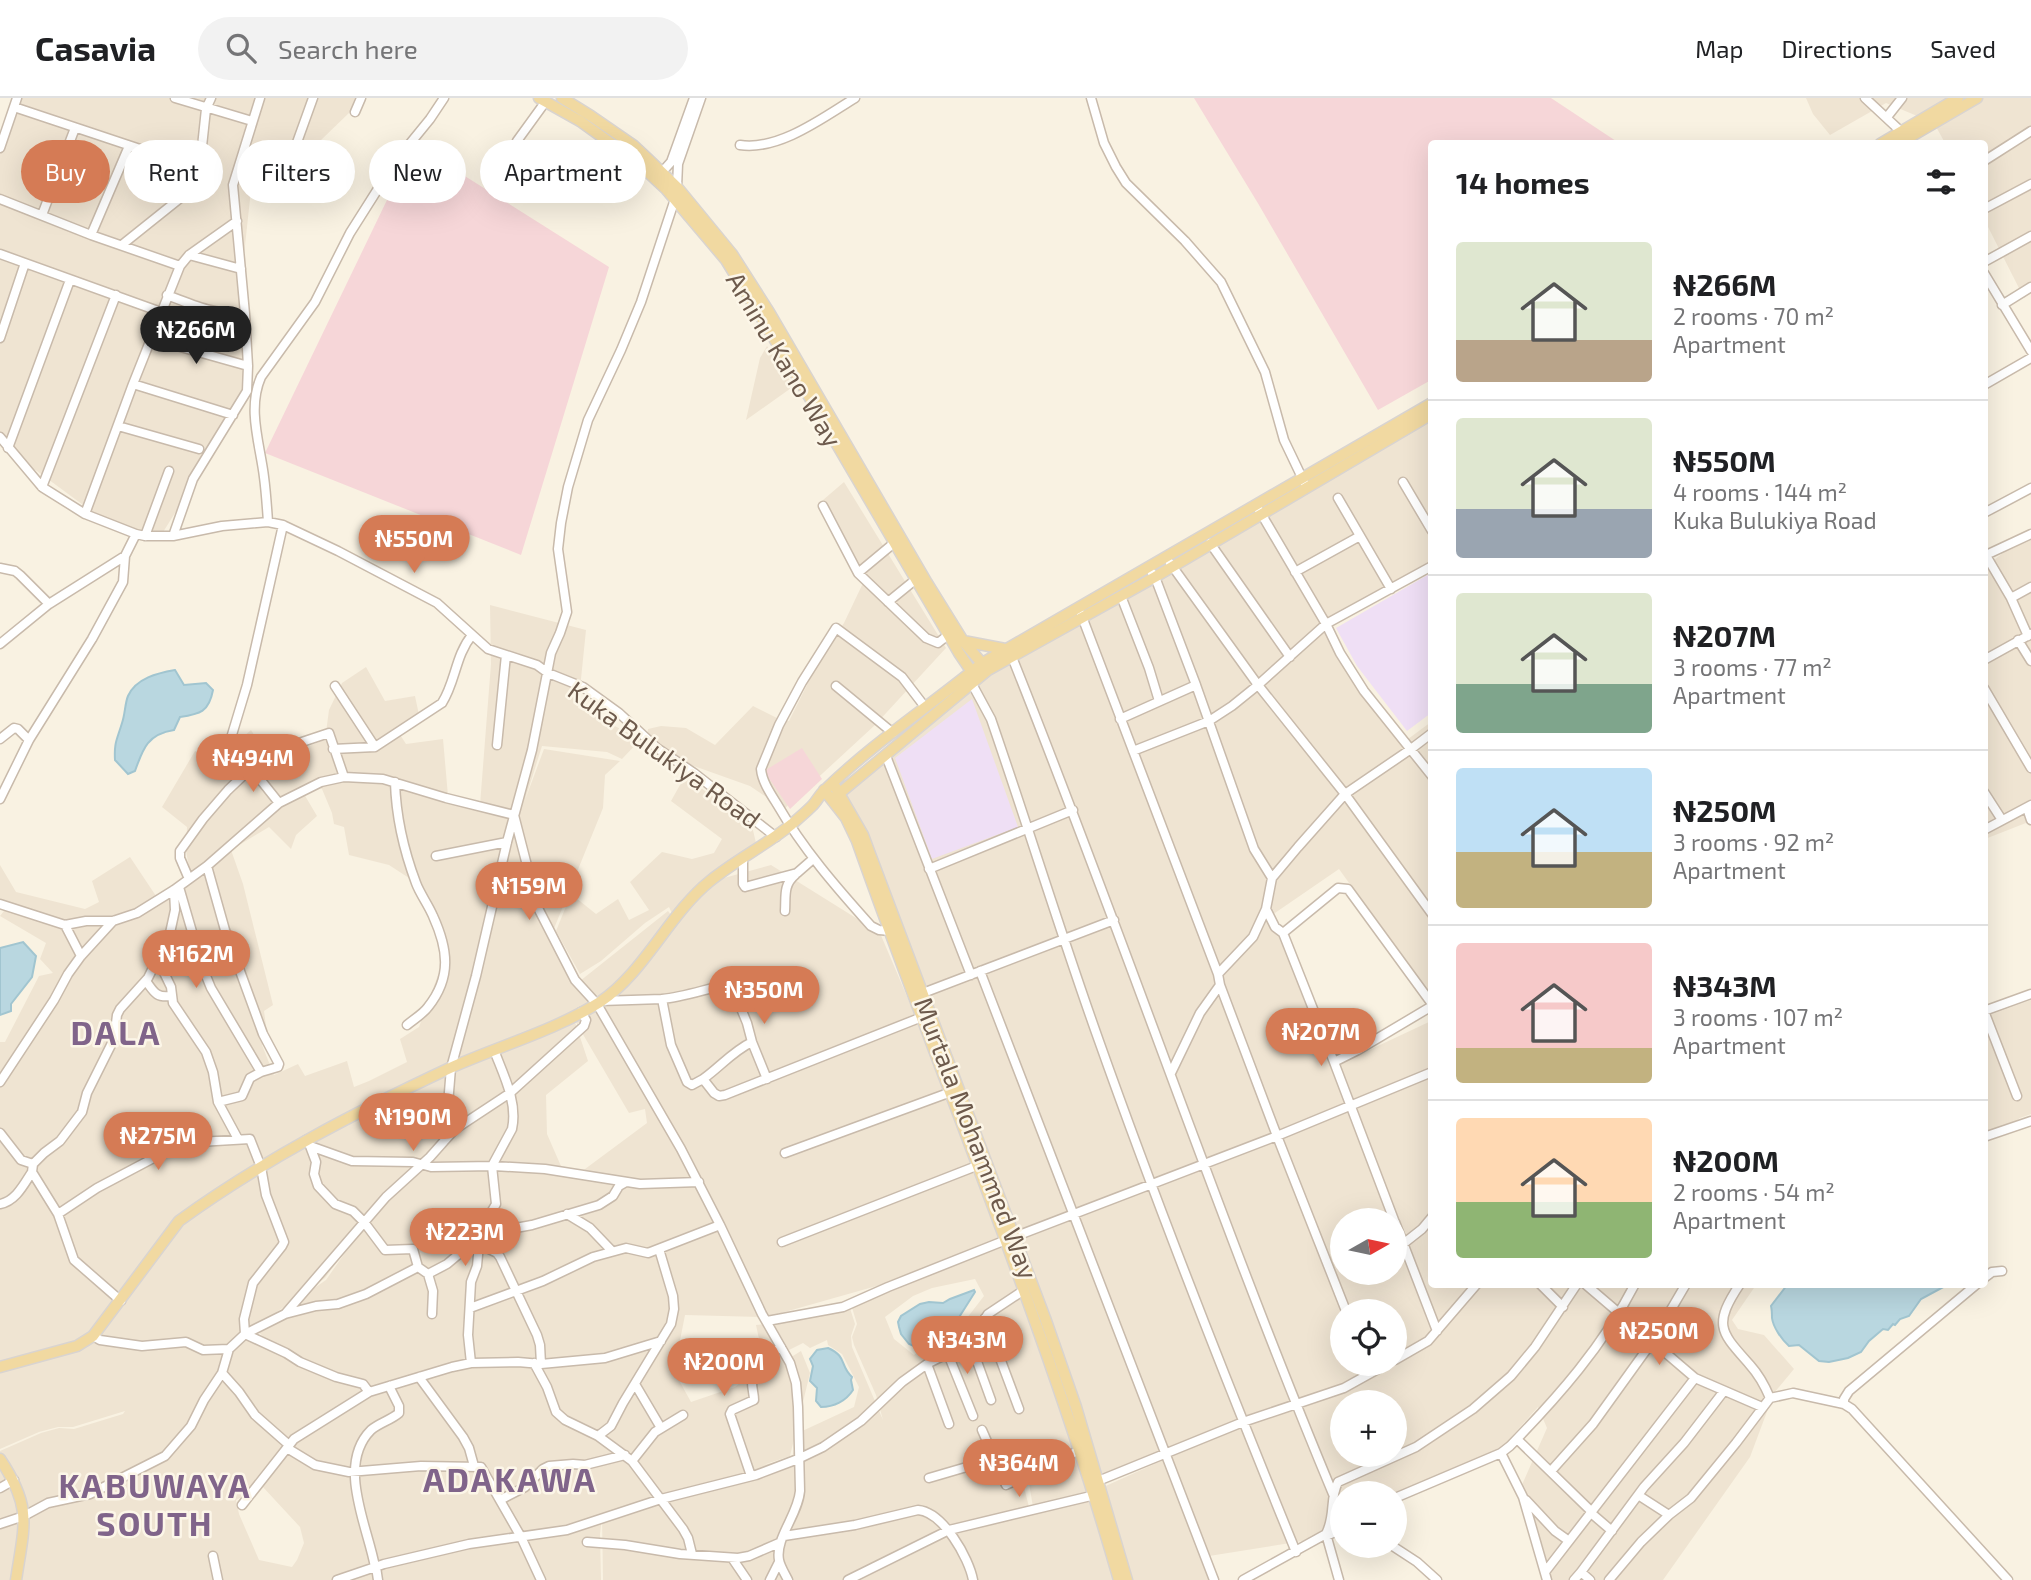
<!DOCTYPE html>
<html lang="en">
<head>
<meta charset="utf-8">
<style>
  body { margin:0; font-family:"Exo 2",sans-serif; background:#f2f2f2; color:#202124; height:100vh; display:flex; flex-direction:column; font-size:26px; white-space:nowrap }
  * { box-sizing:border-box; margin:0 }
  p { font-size:23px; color:#757577 }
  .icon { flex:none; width:38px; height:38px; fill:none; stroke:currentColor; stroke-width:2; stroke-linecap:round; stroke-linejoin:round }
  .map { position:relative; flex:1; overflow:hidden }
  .panel { position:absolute; left:1428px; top:42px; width:560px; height:1148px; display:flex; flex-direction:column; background:#fff; border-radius:7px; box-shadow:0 7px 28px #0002 }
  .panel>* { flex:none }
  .banner { position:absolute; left:21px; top:42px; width:665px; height:63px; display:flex; gap:14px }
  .needle { width:46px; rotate:81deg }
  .buttons { position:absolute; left:1330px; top:1110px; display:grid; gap:14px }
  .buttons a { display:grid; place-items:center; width:77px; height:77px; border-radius:50%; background:#fff; box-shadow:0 7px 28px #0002; font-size:35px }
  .price { position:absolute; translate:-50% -60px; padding:0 16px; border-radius:24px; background:#d57b55; color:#fff; font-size:23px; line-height:46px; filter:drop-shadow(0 2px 4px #0008) }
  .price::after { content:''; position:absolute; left:50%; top:42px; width:21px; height:16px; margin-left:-10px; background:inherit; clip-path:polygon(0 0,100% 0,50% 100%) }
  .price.selected { background:#222; color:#fff }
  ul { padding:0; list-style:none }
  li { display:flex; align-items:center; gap:21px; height:175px; padding:0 28px }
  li+li { border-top:2px solid #e0e0e0 }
  li span { display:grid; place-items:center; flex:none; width:196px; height:140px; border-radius:7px; color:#555 }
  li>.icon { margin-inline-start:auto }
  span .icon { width:84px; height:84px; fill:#fffc; stroke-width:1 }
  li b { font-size:30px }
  h2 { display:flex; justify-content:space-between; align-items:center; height:84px; padding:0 28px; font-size:30px }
  .tag { padding:0 24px; border-radius:32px; background:#fff; box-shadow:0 7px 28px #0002; font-size:24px; line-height:63px }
  .tag.selected { background:#d57b55; color:#fff }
  header { display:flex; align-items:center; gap:42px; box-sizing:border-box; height:98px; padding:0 35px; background:#fff; border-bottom:2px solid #e0e0e0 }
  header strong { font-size:33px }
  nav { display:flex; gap:38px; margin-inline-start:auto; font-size:24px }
  .search { width:490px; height:63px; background:#f2f2f2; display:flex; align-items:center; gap:18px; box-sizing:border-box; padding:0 24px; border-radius:38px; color:#757577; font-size:26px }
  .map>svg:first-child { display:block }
  .residential { fill:#efe4d2; fill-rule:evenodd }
  .education { fill:#efdff5 }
  .medical { fill:#f6d6d8 }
  .water { fill:#b9d7e0; stroke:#a1c5d0; stroke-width:2 }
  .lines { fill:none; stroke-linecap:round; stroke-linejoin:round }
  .minor-casing { stroke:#c8baab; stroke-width:11 }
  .major-casing { stroke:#d9d4d0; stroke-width:13 }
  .minor { stroke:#fff; stroke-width:8 }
  .major { stroke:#f1d9a1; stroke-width:10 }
  .labels { text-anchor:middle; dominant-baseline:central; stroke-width:5; stroke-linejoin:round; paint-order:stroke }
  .street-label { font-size:26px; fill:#6d5a4c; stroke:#fcf6e8 }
  .district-label { font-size:33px; font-weight:bold; letter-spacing:2px; fill:#80648a; stroke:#fcf6e8 }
</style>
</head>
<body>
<header>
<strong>Casavia</strong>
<div class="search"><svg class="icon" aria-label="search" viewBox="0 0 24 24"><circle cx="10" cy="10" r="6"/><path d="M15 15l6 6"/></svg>Search here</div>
<nav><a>Map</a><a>Directions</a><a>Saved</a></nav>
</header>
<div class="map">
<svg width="2031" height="1482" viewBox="0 0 2031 1482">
  <rect width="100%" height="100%" fill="#f9f2e2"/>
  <!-- residential -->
  <path class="residential" d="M14,0H355L350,14L292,70L255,54L242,176L249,296L160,439L113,429L37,373L14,360L0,342V37Z
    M1806,0H2031V195L2024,200L1985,123L1984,46L1945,45L1934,25L1886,5L1830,37L1813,16Z
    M767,248L794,288L746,322L760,260Z
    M1431,314V464L1322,528L1404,644L1431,624V899L1339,771L1272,817L1331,970L1431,923L1432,1186L1756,1187L1732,1222L1738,1231L1764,1237L1794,1271L1774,1295L1750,1359L1663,1482H1551L1521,1389L1547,1330L1538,1309L1492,1361L1395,1405V1395H1342V1430L1321,1440L1209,1458L1170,1358L1093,1387L926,911L843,691L960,586ZM1342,1122H1395V1174H1342ZM1342,1213H1395V1265H1342ZM1342,1304H1395V1356H1342Z
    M844,384L946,550L875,627L784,711L750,688L646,651L648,631L661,628L686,630L715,647L753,608L777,620L789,623L819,563L844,525L864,483L823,402Z
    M2031,433V723L1985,741V469Z
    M490,507L586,532L578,610L641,641L622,661L607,654L542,648L525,702L544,651L620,663L605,677L603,710L553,833L570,869L580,883L668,813L675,822L669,809L645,825L601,863L580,876L556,833L571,796L596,816L618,801L629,822L649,812L630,784L662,754L692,761L714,755L722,741L671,703L685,678L752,728L756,745L702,786L771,767L880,835L943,983L1002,1142L880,1187L767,1219L686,1048L703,1090L761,1219L685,1217L674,1273L691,1304L735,1289L764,1264L756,1227L767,1226L788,1261L801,1253L810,1275L790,1358L763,1367L792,1360L798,1335L854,1309L859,1289L842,1256L828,1247L827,1242L810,1250L803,1245L789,1252L773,1225L848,1204L855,1226L851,1238L852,1249L883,1322L876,1297L854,1247L852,1239L857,1226L850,1203L1003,1147L1074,1349L1021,1377L1029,1409L1034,1415L1028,1379L1076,1356L1090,1395L1168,1360L1212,1482H603L602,1419L600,1436L601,1482H15L22,1420L0,1358V1353L41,1335L59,1330L74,1331L123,1316L125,1313L73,1329H58L39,1334L0,1351V1272L51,1260L0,1268V944H5L39,878L53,875L40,861L46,845L0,818L11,804L0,803V767L16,794L85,811L99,804L92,783L130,759L156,798L191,780L186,753L187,729L162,709L195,653L218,661L251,632L270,662L325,642L329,612L342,585L366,569L385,603L415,598L419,617L397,632L406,646L443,641L448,698L480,707L491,566ZM314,687L322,691L332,715L334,726L344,729L349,757L389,767L409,780L440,839L441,869L419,929L400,941L407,964L369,983L354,989L347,963L305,978L298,966L274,977L262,947L268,942L264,913L273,907L243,786L231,752L269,729L291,751L296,737L317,718L304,696ZM574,921L629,1015L645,1011L647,1025L581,1074L564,1075L547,1036L546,997L588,963ZM365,1126L326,1182L255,1231L275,1249L318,1266L350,1282L272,1252L251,1234L229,1252L228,1250L251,1232L325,1180ZM975,1181L984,1198L953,1238L923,1250L914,1257L894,1241L885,1219L913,1198L932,1190ZM262,1388L300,1429L304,1445L297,1462L292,1469L259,1462L239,1416L236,1402Z
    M2031,902V1016L2020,1020L1999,1035L1984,1039V919Z
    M0,1365L17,1399L19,1420L12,1482H0Z"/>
  <!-- education -->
  <path class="education" d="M1431,475V615L1407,633L1357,568L1336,530Z
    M972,601L1018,729L932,761L895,660Z"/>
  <!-- medical -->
  <path class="medical" d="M1194,0H1551L1619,45L1432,46L1431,282L1378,312L1259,107Z
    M414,46L609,169L521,457L265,355Z
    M802,650L822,681L790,711L764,673Z"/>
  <!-- water -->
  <path class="water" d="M175,572L184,587L206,585L213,592C209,614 200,616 180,619L174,632C148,636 143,650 135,673L128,676L115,662C114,644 117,642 122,625C125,617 125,605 128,598C136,580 158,575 175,572Z
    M23,844L36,858L32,879L11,906V913L0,917V850Z
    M1787,1187V1186L1947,1187L1921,1201L1909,1218L1900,1221L1895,1227L1893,1226L1888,1232L1883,1231L1869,1243L1861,1254L1848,1260L1829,1264L1819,1263L1799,1247L1789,1248C1782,1242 1773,1229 1772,1220C1772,1216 1772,1212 1771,1208Z
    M974,1192L975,1194L951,1232L939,1239L929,1241L922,1247L916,1249L909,1246L901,1236L899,1229L898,1224L901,1218L920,1206L929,1204L943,1205L950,1201Z
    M828,1250C848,1259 839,1267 852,1279L851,1282L853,1292C846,1303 834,1309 821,1309L816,1303L817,1290L810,1283L813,1268L810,1261L817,1252Z"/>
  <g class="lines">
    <!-- minor casing -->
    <g class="minor-casing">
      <path id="minor" d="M175,0L252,23
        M1091,0L1104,45L1116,69L1126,85L1185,143L1221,184L1265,274L1284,342L1306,388
        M1865,0L1908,40L1911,46
        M14,9L200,71
        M355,14L361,0
        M1887,19L1902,0
        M517,43L546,3
        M740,47C779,53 824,19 855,0
        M0,50L17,0
        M295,50L313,0
        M1984,63L2031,33
        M662,74L671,64L694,0
        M677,89L678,66L701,0
        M0,101L91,137L180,168
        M1984,111L2031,86
        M42,117L75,30
        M91,137L129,48
        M123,146L198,86L206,11L211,0
        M0,156L161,214
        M189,157L241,171
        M1984,164L2031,138
        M1984,175L2031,253
        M167,197C198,209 211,215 245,216
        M2002,207L2031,189
        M0,240L25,165
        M152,241L248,268
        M133,286L233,317
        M1984,287L2031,260
        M118,328L199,351
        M0,339L42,389L85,416L136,436L145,438H173L222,428L268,424L283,427L338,453L437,505L488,551L537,567L548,575L583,589L619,615L657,650L694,675L776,739
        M8,350L70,182
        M1403,384L1432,433
        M42,389L116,197
        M1338,400L1391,491
        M823,408L858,475L926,540L938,545L948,537
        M1259,412L1326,526L1340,555L1364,593L1432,678
        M1984,415L2031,390
        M85,416L133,286L180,168L189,157L237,123
        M268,424C267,409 266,394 264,379C260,346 247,311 261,279L315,204L350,135L381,86L399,59L430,21L444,0
        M145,438L169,373
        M173,438L193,381L247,293L248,268L245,216L233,87L260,0
        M1210,445L1290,559
        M1984,454L2011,500L2028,538
        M1986,457L2031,436
        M1170,465L1258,587L1345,696L1432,816
        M0,470L15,473L20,477L49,506
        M1295,474L1360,438
        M858,475L894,445
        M1152,475L1155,479L1196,587L1254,751L1272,780
        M1121,498L1149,570L1159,603
        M2011,500L2031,489
        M888,504L915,482
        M1081,516L1218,876L1220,887L1277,1038L1346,1213
        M2018,542L2031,563
        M0,546L49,506L125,458L136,436
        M1012,559C1123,836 1218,1120 1333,1396
        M1984,562L2031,536
        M971,584L991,621C1028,728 1061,837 1099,943C1160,1115 1227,1285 1296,1454
        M335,588L375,649
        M836,588L893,635
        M1984,590L2031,670
        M1120,621L1196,587
        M0,641L14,630L18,631L29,642
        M497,647L506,557
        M333,651L375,649L442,605C456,583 455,558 472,537
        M1133,653L1209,623L1232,608L1258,587L1326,526L1432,468
        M886,658L971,877
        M395,684C396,718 404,753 416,785C420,796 428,806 433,818C448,851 452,879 428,909C423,916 414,921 407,927
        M1984,694L2002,722
        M0,701L29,642L92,541L123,484L125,458
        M279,705L232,646L231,640L247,587L283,427
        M2027,710L2031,722
        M1984,732L2031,707
        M436,758L507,744
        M743,760V786L745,789L797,775L813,761
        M207,768L225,832L263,936L279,966L278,969L261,974L250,980L242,998L218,1004
        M929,771L1073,712
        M189,781L180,760V753L203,721L228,692L251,670L267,659L284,650L329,635L344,679
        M179,789L202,868L211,890L261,974
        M0,806L65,827L86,823H113L137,815L174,792L207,768L279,705L321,684L344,679L383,681L446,700L514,717L538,810L575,882L597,906L681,1051L720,1127L762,1216L790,1265L796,1285L798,1309L800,1393C798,1417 775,1440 779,1462C780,1468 785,1476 788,1482
        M1266,811L1275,829L1283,835L1334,964L1394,1122
        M785,813C786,799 783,787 795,777
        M65,827L81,858
        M891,833L879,832L871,828C836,789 803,751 777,706C770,695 762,683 761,671L779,627L802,584L836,530L902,579L925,609
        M1283,835L1338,790L1348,791L1432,906
        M158,862L171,889L173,905L206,954L213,974L218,1004L238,1041
        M980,873L1214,1482
        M1218,876L1253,839L1266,811L1272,780L1298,749L1345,696L1411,651L1432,635
        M146,883C154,894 156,900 171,898
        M923,895L1114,822
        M662,901C685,899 708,890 731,886L747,925L752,944L767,981
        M601,903L662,901L671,947L687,984L692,987L703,981L714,995L719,998L725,997L922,919
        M1984,913L2017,998
        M1984,913L2031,896
        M1334,964L1358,952L1432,908
        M1171,975L1200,915L1220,887
        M703,981C720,969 733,953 752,944
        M0,984L54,902L68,876L81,858L113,823
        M0,1035L21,1062L33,1066L32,1074L58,1116L74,1162L121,1203
        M1984,1039L2031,1023
        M306,1042L310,1048L352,1063L413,1064L431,1069L494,1068L545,1071L640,1086L699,1084
        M445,1042L451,970L476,878L507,744L532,652L551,555L560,535L567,514L558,451L561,425L568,389L588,322L621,252L641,204L675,101
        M310,1048L316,1064L314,1076L318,1088L335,1106L353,1113L364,1124L385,1152L413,1151L418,1169L428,1176L433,1193L432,1216
        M785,1055L951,994
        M33,1066L44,1055L60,1043L82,1014L87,995L114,941L117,917L120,911L148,880L170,835L175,812L174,792
        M0,1106C16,1103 24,1086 32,1074
        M58,1116L97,1090L182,1045L250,1041L261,1069L266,1097L284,1144L282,1148L253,1185L244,1221L245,1236
        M567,1116L590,1130L612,1153
        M1395,1124L1437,1233
        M1014,1139L1277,1038L1432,974
        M782,1144L979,1067
        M479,1146L497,1155L500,1159L537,1237L540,1247L541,1266
        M1403,1146L1422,1131L1432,1119
        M428,1176L447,1166L483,1136L532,1127L599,1107L613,1098L619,1088L626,1084
        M1984,1180L1992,1174L2002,1173
        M1540,1186L1563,1209
        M1585,1186L1695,1280L1762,1309
        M1740,1186C1712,1228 1721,1234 1750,1267C1759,1277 1765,1288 1770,1300
        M470,1210L543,1183L593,1159L626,1150L648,1155L720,1127
        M285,1216L386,1099L430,1059L454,1032L510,995L584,928L586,922L581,914
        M985,1220L1019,1311
        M767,1223L843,1209L888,1189L1006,1142
        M245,1236L286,1255L300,1264L336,1279L363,1286L369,1294
        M93,1238L100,1242L142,1248L186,1244L203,1252L229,1251
        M970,1244L991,1302
        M948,1256L973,1318
        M1395,1262L1428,1243L1477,1186
        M471,1265L468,1237L471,1184L477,1168L479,1146L485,1125L496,1106L492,1068L512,1031C518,1004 503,976 494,952
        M534,1265L547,1289L556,1314L565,1322L598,1338L632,1363L683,1431L688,1440L692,1456
        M927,1266L949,1326
        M222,1275L239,1294L255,1317L289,1347
        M419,1279L463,1339L469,1350L474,1368
        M635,1286L661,1330
        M1844,1306V1301L1849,1293L1977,1186
        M982,1332L1006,1387L1080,1352
        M598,1338L611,1328L623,1305L671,1226L674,1211L673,1198L659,1151
        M1517,1341L1592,1414
        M287,1350L315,1367L349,1374L421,1368L481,1369L521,1439L541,1482
        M1501,1355L1523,1399L1547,1482
        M632,1363L655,1334L683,1317
        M1551,1373L1593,1326L1652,1244L1686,1186
        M751,1378L730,1316L732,1312L754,1302C754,1296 752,1291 752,1284C751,1268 769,1257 781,1249
        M929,1380L994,1361
        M1098,1383L1243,1324L1344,1290L1389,1265
        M0,1390L14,1382
        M1638,1397L1669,1417
        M1395,1400L1501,1355L1510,1348C1558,1299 1603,1248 1635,1186
        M500,1402L525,1389L543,1371L549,1368L573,1366L585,1367L625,1357
        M1526,1402L1555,1433L1569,1443
        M242,1407L294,1341L369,1294L452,1269L471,1265L518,1264L541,1266L605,1260L661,1243
        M1591,1415L1612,1433
        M0,1426L24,1418L48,1405L90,1396L165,1358L191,1328L204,1302L222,1275L229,1251L245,1236L285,1216L316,1208L338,1206L366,1196L418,1169
        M1326,1436L1339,1482
        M784,1438L855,1427L918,1412C943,1414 969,1460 973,1482
        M1326,1438L1342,1431
        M587,1444L625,1447L680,1456L738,1460L749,1458L779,1445
        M1391,1447L1417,1464L1437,1482
        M213,1458L218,1482
        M732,1460L747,1482
        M375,1469C368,1429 336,1367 371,1332C379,1325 391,1322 399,1315V1308L389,1288
        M376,1469L378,1482
        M1545,1474L1695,1280
        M1581,1474L1644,1389L1684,1345L1724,1293
        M337,1482L384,1466L469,1446L567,1432L661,1401L756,1377L798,1361L823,1349L861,1323L902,1284L927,1266L970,1244L988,1216L1024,1192
        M770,1482L779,1464
        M848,1482L949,1432L1095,1397
        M1243,1482L1326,1436C1336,1416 1329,1402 1338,1384L1416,1349L1473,1311L1511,1278L1535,1249L1577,1186
        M1574,1482L1581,1474L1590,1482
        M1609,1482L1641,1444L1669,1417L1691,1400L1736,1345L1770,1300L1793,1295L1844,1306L1852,1311L2008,1482"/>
    </g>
    <!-- major casing -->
    <g class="major-casing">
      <path id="major" d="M539,0L580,23L637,64L666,91L726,162L797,278L959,555L976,580
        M562,0L591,18L633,47L649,62L677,89L732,156L769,214L927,485L963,543L985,569
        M1880,46L1958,0
        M1898,46L1977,0
        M963,543L1005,551
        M833,685L863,737L870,756L1045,1220L1076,1309L1127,1482
        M824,692L846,720L857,743C944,989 1047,1230 1119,1482
        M835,699L988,572L1155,479L1432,316
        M0,1269L77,1248L93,1238L179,1123C263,1062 356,1014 450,970C499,948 554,933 600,904C644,875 669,816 710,783C736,762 766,747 792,726C799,720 806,714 812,708C817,703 820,696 825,692C873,645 930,608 981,566L1432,305
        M0,1361C33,1410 24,1428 16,1482"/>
    </g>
    <!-- minor -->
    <use href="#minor" class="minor"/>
    <!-- major -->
    <use href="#major" class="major"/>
  </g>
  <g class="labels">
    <!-- street labels -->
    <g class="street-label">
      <text transform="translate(785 261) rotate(59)">Aminu Kano Way</text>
      <text transform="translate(665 656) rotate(36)">Kuka Bulukiya Road</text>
      <text transform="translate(977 1040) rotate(69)">Murtala Mohammed Way</text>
    </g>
    <!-- district labels -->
    <g class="district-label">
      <text x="116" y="934">DALA</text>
      <text x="510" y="1381">ADAKAWA</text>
      <text x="155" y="1387">KABUWAYA<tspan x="155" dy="38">SOUTH</tspan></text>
    </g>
  </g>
</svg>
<div class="buttons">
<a><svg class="needle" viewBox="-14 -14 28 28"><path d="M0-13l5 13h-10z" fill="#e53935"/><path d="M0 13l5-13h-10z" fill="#757577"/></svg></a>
<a><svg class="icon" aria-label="locate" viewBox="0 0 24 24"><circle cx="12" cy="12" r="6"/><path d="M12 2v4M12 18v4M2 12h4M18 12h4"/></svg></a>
<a>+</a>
<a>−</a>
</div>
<b class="price selected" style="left:196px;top:268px">₦266M</b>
<b class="price" style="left:414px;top:477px">₦550M</b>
<b class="price" style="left:253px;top:696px">₦494M</b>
<b class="price" style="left:529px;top:824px">₦159M</b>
<b class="price" style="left:196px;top:892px">₦162M</b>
<b class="price" style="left:764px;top:928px">₦350M</b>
<b class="price" style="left:1321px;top:970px">₦207M</b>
<b class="price" style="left:413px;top:1055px">₦190M</b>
<b class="price" style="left:158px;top:1074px">₦275M</b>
<b class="price" style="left:465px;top:1170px">₦223M</b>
<b class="price" style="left:1659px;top:1269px">₦250M</b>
<b class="price" style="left:967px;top:1278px">₦343M</b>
<b class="price" style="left:724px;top:1300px">₦200M</b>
<b class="price" style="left:1019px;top:1401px">₦364M</b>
<div class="banner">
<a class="tag selected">Buy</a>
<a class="tag">Rent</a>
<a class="tag">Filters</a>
<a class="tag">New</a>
<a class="tag">Apartment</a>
</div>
<section class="panel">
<h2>14 homes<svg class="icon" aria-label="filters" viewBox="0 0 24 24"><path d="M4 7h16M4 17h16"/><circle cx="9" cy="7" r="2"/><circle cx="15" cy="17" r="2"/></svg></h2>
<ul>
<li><span style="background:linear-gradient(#dfe7d0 70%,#b9a48a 0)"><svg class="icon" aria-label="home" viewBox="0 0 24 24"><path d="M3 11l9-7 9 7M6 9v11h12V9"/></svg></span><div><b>₦266M</b><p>2 rooms · 70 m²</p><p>Apartment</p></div></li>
<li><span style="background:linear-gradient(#dfe7d0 65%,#9aa5b1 0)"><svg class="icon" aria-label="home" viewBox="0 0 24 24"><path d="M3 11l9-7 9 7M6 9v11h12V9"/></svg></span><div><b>₦550M</b><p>4 rooms · 144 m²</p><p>Kuka Bulukiya Road</p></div></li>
<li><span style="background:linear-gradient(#dfe7d0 65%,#7fa58c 0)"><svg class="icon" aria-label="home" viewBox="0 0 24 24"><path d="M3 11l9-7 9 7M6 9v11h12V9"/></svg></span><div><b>₦207M</b><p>3 rooms · 77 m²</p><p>Apartment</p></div></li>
<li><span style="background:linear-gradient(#bfe0f5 60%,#c2b280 0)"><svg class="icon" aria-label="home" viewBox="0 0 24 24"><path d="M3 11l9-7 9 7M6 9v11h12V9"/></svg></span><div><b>₦250M</b><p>3 rooms · 92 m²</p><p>Apartment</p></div></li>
<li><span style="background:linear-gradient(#f6c9c9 75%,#c2b280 0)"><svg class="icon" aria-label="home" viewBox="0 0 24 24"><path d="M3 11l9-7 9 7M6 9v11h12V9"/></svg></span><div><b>₦343M</b><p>3 rooms · 107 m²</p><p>Apartment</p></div></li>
<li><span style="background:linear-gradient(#ffd9b3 60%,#8fb573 0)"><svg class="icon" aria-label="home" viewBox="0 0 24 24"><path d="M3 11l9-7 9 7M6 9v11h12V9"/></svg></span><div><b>₦200M</b><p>2 rooms · 54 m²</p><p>Apartment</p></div></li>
</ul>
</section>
</div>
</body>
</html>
